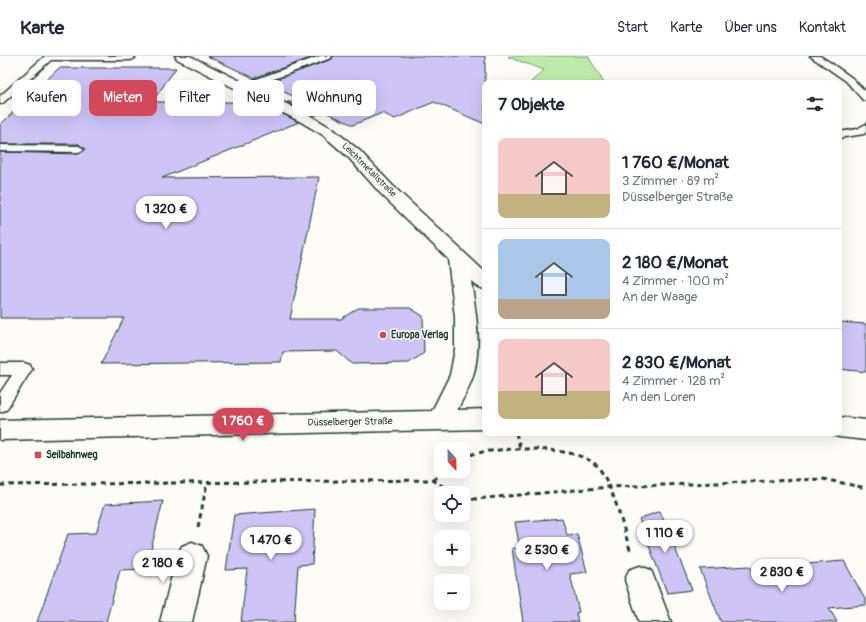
<!DOCTYPE html>
<html lang="de">
<head>
<meta charset="utf-8">
<style>
  body { margin:0; font-family:Pangolin,sans-serif; background:#f6f6f7; color:#1f2937; height:100vh; display:flex; flex-direction:column; font-size:15px; white-space:nowrap }
  * { box-sizing:border-box; margin:0 }
  p { font-size:13px; color:#747a83 }
  .icon { flex:none; width:22px; height:22px; fill:none; stroke:currentColor; stroke-width:2; stroke-linecap:round; stroke-linejoin:round }
  .map { position:relative; flex:1; overflow:hidden }
  .sheet { position:absolute; left:482px; top:24px; width:360px; height:356px; display:flex; flex-direction:column; background:#fff; border-radius:8px; box-shadow:0 4px 16px #0002 }
  .sheet>* { flex:none }
  .guide { position:absolute; left:12px; top:24px; width:380px; height:36px; display:flex; gap:8px }
  .needle { width:26px; rotate:158deg }
  .buttons { position:absolute; left:434px; top:386px; display:grid; gap:8px }
  .buttons a { display:grid; place-items:center; width:36px; height:36px; border-radius:8px; background:#fff; box-shadow:0 4px 16px #0002; font-size:20px }
  .price { position:absolute; translate:-50% -34px; padding:0 9px; border-radius:14px; background:#fff; color:#222; font-size:13px; line-height:26px; filter:drop-shadow(0 1px 2px #0008) }
  .price::after { content:''; position:absolute; left:50%; top:24px; width:12px; height:9px; margin-left:-6px; background:inherit; clip-path:polygon(0 0,100% 0,50% 100%) }
  .price.on { background:#d1495b; color:#fff }
  ul { padding:0; list-style:none }
  li { display:flex; align-items:center; gap:12px; height:100px; padding:0 16px }
  li+li { border-top:1px solid #e0e1e3 }
  li span { display:grid; place-items:center; flex:none; width:112px; height:80px; border-radius:8px; color:#555 }
  li>.icon { margin-inline-start:auto }
  span .icon { width:48px; height:48px; fill:#fffc; stroke-width:1 }
  li b { font-size:17px }
  h2 { display:flex; justify-content:space-between; align-items:center; height:48px; padding:0 16px; font-size:17px }
  .chip { padding:0 14px; border-radius:8px; background:#fff; box-shadow:0 4px 16px #0002; font-size:14px; line-height:36px }
  .chip.on { background:#d1495b; color:#fff }
  header { display:flex; align-items:center; gap:24px; box-sizing:border-box; height:56px; padding:0 20px; background:#fff; border-bottom:1px solid #e0e1e3 }
  header strong { font-size:19px }
  nav { display:flex; gap:22px; margin-inline-start:auto; font-size:14px }
  .map>svg:first-child { display:block }
  .green { fill:#bdeba9; stroke:#6e946e }
  .building { fill:#cec4f6; stroke:#1f3d34 }
  .lines { fill:none; stroke-linecap:round; stroke-linejoin:round }
  .lane-casing { stroke:#1f3d34; stroke-width:3 }
  .street-casing { stroke:#1f3d34; stroke-width:3 }
  .path { stroke:#1f3d34; stroke-width:3; stroke-dasharray:5 4; stroke-linecap:butt }
  .lane { fill:#fdfcf7; fill-rule:evenodd }
  .street { fill:#fdfcf7; fill-rule:evenodd }
  .poi-dot { fill:#d1495b; stroke:#fdfcf7; stroke-width:1.5 }
  .labels { text-anchor:middle; dominant-baseline:central; stroke-width:3; stroke-linejoin:round; paint-order:stroke }
  .far-street-label { font-size:9px; fill:#1f3d34; stroke:#fdfcf7 }
  .poi-label { font-size:10px; font-weight:bold; fill:#1f3d34; stroke:#fdfcf7; text-anchor:start }
  .street-label { font-size:10px; fill:#1f3d34; stroke:#fdfcf7 }
</style>
</head>
<body>
<header>
<strong>Karte</strong>
<nav><a>Start</a><a>Karte</a><a>Über uns</a><a>Kontakt</a></nav>
</header>
<div class="map">
<svg width="866" height="566" viewBox="0 0 866 566">
  <rect width="100%" height="100%" fill="#fdfcf7"/>
  <filter id="ink" filterUnits="userSpaceOnUse"><feTurbulence type="fractalNoise" baseFrequency=".025" numOctaves="2"/><feDisplacementMap in="SourceGraphic" scale="8" xChannelSelector="R" yChannelSelector="G"/><feConvolveMatrix kernelMatrix="1 2 1 2 8 2 1 2 1" color-interpolation-filters="sRGB"/></filter>
  <g filter="url(#ink)">
    <!-- green -->
    <path class="green" d="M510,0H588L604,27H530L544,14L508,1Z"/>
    <!-- building -->
    <path class="building" d="M207,0H316L254,22Z
      M333,0H485V68L434,46L395,63L382,57L353,69L325,56L314,60L287,46H305L266,27L332,3Z
      M59,12H176L152,46H259L299,66L162,122L319,121L290,263H341L358,252H410L423,260L424,297L409,307L352,308L337,295L283,296L281,306L101,308L124,262H0V96L79,98L85,94L79,88H0V69Z
      M839,266L866,268V316L839,313Z
      M163,445L146,513L120,514L106,566H37L68,478L96,477L105,448Z
      M315,453L312,508L298,509L294,566H241L247,513L226,514L234,459Z
      M660,455L692,534L667,537L639,463Z
      M562,462L567,479L577,478L587,516L570,518L579,556L576,557L578,566H523L512,492L520,493L515,466Z
      M844,505L866,545V549L829,552L837,566H721L700,513L750,510L754,518L808,514L805,508Z"/>
    <g class="lines">
      <!-- lane casing -->
      <g class="lane-casing">
        <path id="lane" d="M45,0H133L135,2L131,4H51L3,47L0,48V40Z
          M320,0H332L331,2L246,33L243,34L238,31L240,29Z
          M810,0H820L831,7L852,22L866,36V45L863,44L846,25Z
          M866,68V76L864,78L839,82V76L857,73Z
          M0,89L79,90L84,93L79,96L0,95Z
          M0,307H24L30,309L32,313L6,354L0,356V337L12,319H0Z"/>
      </g>
      <!-- street casing -->
      <g class="street-casing">
        <path id="street" d="M175,0H190L311,60L333,73L360,95L393,130L485,216V233L478,231L471,225C476,255 482,291 473,320C469,332 463,343 457,354L485,353V373L0,384V364L432,355L450,319L455,293V261L448,203L381,138L348,101L323,79L301,66L177,3Z
          M839,361L866,364V384L839,381L830,378L839,377Z
          M192,486L202,490L207,500L192,566H160L177,500L182,490Z
          M640,510L651,514L671,566H639L625,524L629,514Z"/>
      </g>
      <!-- path -->
      <path class="path" d="M516,377L520,392
        M463,404C466,402 470,399 473,398C501,391 578,388 598,411C614,431 623,472 631,497
        M433,424L447,415
        M0,429L433,424L453,437
        M463,444L610,431L823,423L866,432
        M198,471L207,427"/>
      <!-- lane -->
      <use href="#lane" class="lane"/>
      <!-- street -->
      <use href="#street" class="street"/>
    </g>
  </g>
  <!-- markers -->
  <g class="poi-dot">
    <circle cx="383" cy="279" r="4"/>
    <rect x="34" y="395" width="8" height="8" rx="2"/>
  </g>
  <g class="labels">
    <!-- far-street labels -->
    <g class="far-street-label">
      <text transform="translate(369 114) rotate(45)">Leichtmetallstraße</text>
    </g>
    <!-- poi labels -->
    <g class="poi-label">
      <text x="391" y="279">Europa Verlag</text>
      <text x="46" y="399">Seilbahnweg</text>
    </g>
    <!-- street labels -->
    <g class="street-label">
      <text transform="translate(350 366) rotate(-1)">Düsselberger Straße</text>
    </g>
  </g>
</svg>
<div class="buttons">
<a><svg class="needle" viewBox="-14 -14 28 28"><path d="M0-13l5 13h-10z" fill="#e53935"/><path d="M0 13l5-13h-10z" fill="#747a83"/></svg></a>
<a><svg class="icon" aria-label="locate" viewBox="0 0 24 24"><circle cx="12" cy="12" r="6"/><path d="M12 2v4M12 18v4M2 12h4M18 12h4"/></svg></a>
<a>+</a>
<a>−</a>
</div>
<b class="price" style="left:166px;top:174px">1 320 €</b>
<b class="price on" style="left:243px;top:386px">1 760 €</b>
<b class="price" style="left:665px;top:498px">1 110 €</b>
<b class="price" style="left:271px;top:505px">1 470 €</b>
<b class="price" style="left:547px;top:515px">2 530 €</b>
<b class="price" style="left:163px;top:528px">2 180 €</b>
<b class="price" style="left:782px;top:537px">2 830 €</b>
<div class="guide">
<a class="chip">Kaufen</a>
<a class="chip on">Mieten</a>
<a class="chip">Filter</a>
<a class="chip">Neu</a>
<a class="chip">Wohnung</a>
</div>
<section class="sheet">
<h2>7 Objekte<svg class="icon" aria-label="filters" viewBox="0 0 24 24"><path d="M4 7h16M4 17h16"/><circle cx="9" cy="7" r="2"/><circle cx="15" cy="17" r="2"/></svg></h2>
<ul>
<li><span style="background:linear-gradient(#f6c9c9 70%,#c2b280 0)"><svg class="icon" aria-label="home" viewBox="0 0 24 24"><path d="M3 11l9-7 9 7M6 9v11h12V9"/></svg></span><div><b>1 760 €/Monat</b><p>3 Zimmer · 89 m²</p><p>Düsselberger Straße</p></div></li>
<li><span style="background:linear-gradient(#a9c7e8 75%,#b9a48a 0)"><svg class="icon" aria-label="home" viewBox="0 0 24 24"><path d="M3 11l9-7 9 7M6 9v11h12V9"/></svg></span><div><b>2 180 €/Monat</b><p>4 Zimmer · 100 m²</p><p>An der Waage</p></div></li>
<li><span style="background:linear-gradient(#f6c9c9 65%,#c2b280 0)"><svg class="icon" aria-label="home" viewBox="0 0 24 24"><path d="M3 11l9-7 9 7M6 9v11h12V9"/></svg></span><div><b>2 830 €/Monat</b><p>4 Zimmer · 128 m²</p><p>An den Loren</p></div></li>
</ul>
</section>
</div>
</body>
</html>
